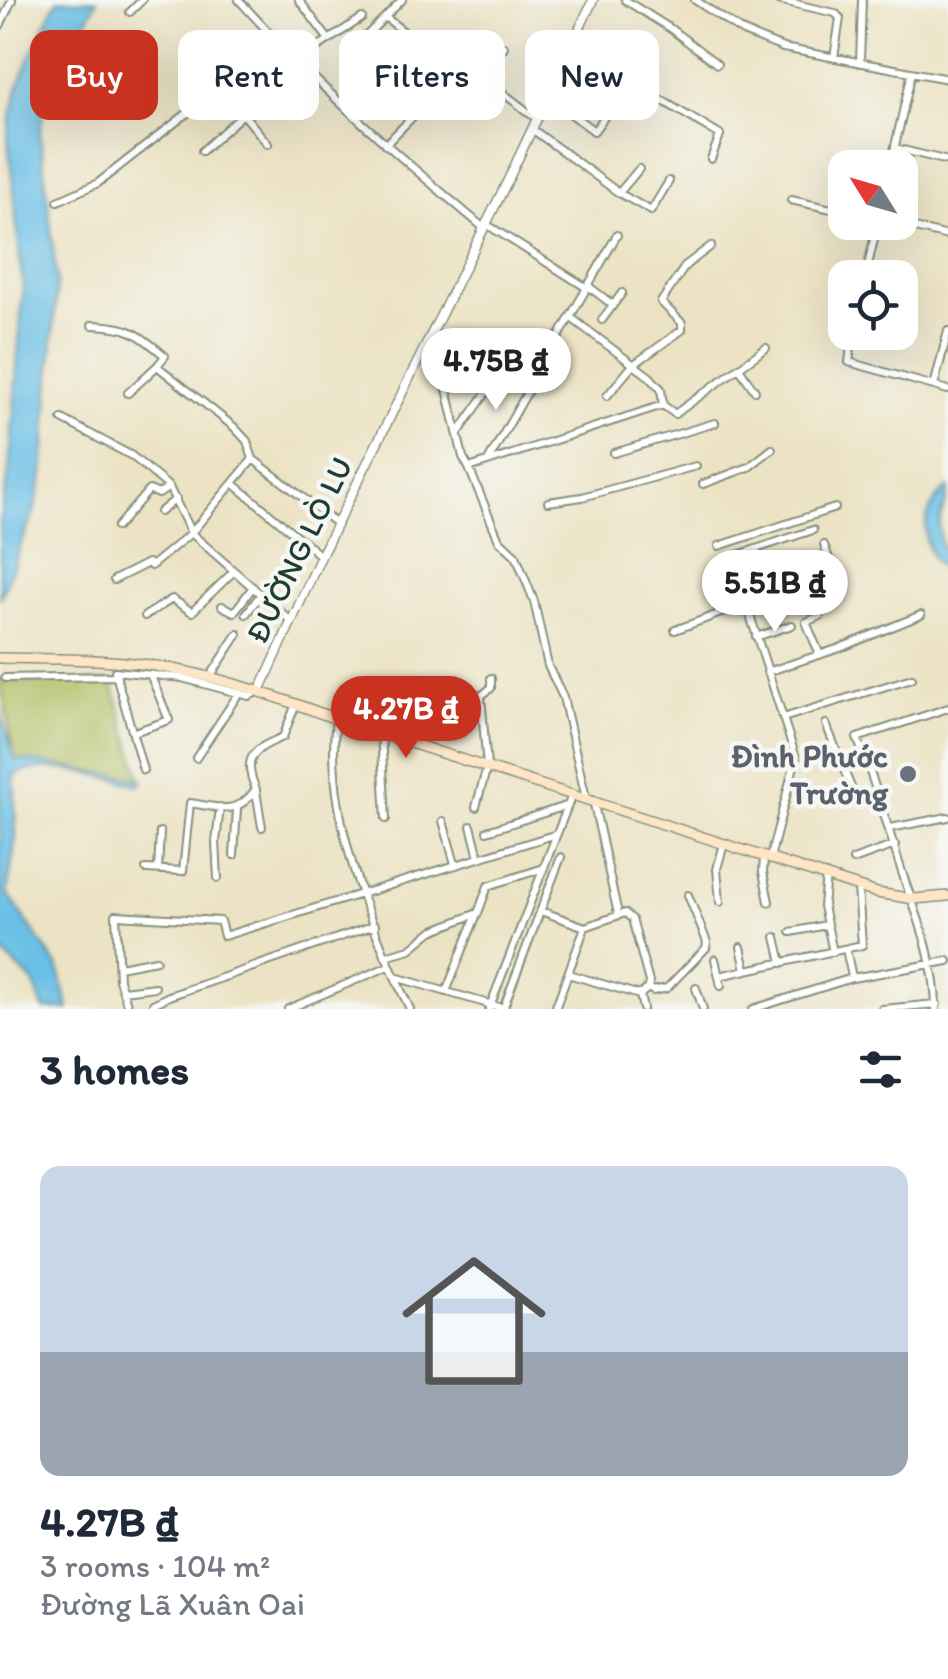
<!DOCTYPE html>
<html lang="en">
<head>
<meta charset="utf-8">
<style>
  body { margin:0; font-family:Itim,sans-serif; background:#f6f6f7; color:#1f2937; height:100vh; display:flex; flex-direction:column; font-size:38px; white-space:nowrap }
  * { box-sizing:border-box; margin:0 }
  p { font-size:32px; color:#747a83 }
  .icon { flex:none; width:55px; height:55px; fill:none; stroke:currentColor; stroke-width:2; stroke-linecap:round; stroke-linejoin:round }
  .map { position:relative; height:1009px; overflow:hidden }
  .side { display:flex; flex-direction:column; background:#fff; flex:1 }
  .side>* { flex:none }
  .hud { position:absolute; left:30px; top:30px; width:890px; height:90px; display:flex; gap:20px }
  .needle { width:65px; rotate:307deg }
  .fabs { position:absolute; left:828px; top:150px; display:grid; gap:20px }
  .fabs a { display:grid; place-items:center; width:90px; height:90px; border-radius:20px; background:#fff; box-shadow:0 10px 40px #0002; font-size:50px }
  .price { position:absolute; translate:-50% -85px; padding:0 22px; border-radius:35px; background:#fff; color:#222; font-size:32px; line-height:65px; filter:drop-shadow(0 2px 5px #0008) }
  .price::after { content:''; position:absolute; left:50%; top:60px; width:30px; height:22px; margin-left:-15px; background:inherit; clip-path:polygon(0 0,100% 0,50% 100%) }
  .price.current { background:#c8321e; color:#fff }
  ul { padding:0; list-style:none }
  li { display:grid; align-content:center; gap:20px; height:530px; padding:0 40px }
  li+li { border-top:2px solid #e0e1e3 }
  li span { display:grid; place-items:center; height:310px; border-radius:20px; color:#555 }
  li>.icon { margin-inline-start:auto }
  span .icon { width:180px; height:180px; fill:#fffc; stroke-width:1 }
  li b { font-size:42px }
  h2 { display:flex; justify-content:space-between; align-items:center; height:120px; padding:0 40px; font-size:42px }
  .chip { padding:0 35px; border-radius:20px; background:#fff; box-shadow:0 10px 40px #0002; font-size:35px; line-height:90px }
  .chip.current { background:#c8321e; color:#fff }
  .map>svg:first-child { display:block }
  .green { fill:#afbe61; stroke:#677e4a; stroke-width:2.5 }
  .water { fill:#69bfe6; stroke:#447e8d; stroke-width:2.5 }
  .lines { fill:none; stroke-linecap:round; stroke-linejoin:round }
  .minor-casing { stroke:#86907c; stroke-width:10 }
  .tertiary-casing { stroke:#86907c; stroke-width:11 }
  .secondary-casing { stroke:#86907c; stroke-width:12 }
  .minor { stroke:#fff; stroke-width:6 }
  .tertiary { stroke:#fff; stroke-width:8 }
  .secondary { stroke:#fde5c5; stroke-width:9 }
  .worship-dot { fill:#6b7280; stroke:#f6f6f2; stroke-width:4 }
  .labels { text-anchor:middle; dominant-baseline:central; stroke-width:9; stroke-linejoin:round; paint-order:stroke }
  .street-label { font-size:32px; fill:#1f3d34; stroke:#f6f6f2 }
  .worship-label { font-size:32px; font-weight:bold; fill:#5b616d; stroke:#f6f6f2; text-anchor:end }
</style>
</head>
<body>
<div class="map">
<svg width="948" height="1009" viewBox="0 0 948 1009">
  <rect width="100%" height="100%" fill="#f6f6f2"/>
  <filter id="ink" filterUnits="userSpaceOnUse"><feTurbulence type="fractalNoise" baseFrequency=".01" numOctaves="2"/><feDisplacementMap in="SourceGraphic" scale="20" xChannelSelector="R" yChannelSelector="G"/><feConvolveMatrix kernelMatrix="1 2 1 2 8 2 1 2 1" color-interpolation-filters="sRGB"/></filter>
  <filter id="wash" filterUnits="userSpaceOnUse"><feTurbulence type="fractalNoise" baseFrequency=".0048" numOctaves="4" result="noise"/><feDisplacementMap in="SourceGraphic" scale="40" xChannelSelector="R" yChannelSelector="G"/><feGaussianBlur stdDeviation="2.25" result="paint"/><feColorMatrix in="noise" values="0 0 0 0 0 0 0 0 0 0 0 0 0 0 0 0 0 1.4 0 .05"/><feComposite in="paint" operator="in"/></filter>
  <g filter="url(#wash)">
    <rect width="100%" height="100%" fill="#ece3c4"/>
    <!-- green -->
    <path class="green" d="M112,681L141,779L15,759L0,682Z"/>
    <!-- water -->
    <path class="water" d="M57,0H97L44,106L40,134L57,282L43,475L35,509L0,599V516L9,473L23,287L8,139C11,89 36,45 57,0Z
      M948,488C948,505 940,512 939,527C938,543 948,556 948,574C918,550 918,512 948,488Z
      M0,712L15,759L143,780L140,785C109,779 41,757 14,776L16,837L7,893L58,967L69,1009H43L34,983L0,950Z"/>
  </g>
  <g filter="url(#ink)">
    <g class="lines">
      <!-- minor casing -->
      <g class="minor-casing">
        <path id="minor" d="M239,0C314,84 398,156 484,228
          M299,0L329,40
          M625,0L671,29L717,64
          M695,0L743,32L783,48L948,79
          M778,0L835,13L840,18L834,58
          M130,12L142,0
          M385,17L408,35
          M0,26L12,0
          M359,43L402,0
          M571,46L720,135L711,159
          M504,47L481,76L537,119
          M295,62L362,18
          M860,63L862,0
          M547,96L594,131L611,108
          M244,115L268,144
          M532,129L619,193L651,211L669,181
          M385,145L434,95
          M895,148L948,161
          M202,151L263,96L248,77
          M890,168L912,72
          M619,193L639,169
          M791,200L845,212
          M58,201L98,183L199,104L291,58
          M890,222L948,236
          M486,224L587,288
          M865,278L878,222
          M588,286L613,305
          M570,317L650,377L661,389L663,405
          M602,320L622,293
          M92,325C129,326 137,332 165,356L157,366L234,427L247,441L253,459L337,524
          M433,330L463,457L469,468L663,405L675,414L766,348
          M948,331L934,386L948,390
          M853,332L849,362L934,386
          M739,368L755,391
          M128,393L157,366
          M607,396L633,365L682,330V323L661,302L686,265L711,246
          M62,419L132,456L169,487L191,533L290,620
          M459,432L500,373
          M614,453L715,423
          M488,461L617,235
          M469,468L499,540L516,556L534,601L548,666L563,697L586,798
          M233,483L321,556
          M703,484L749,467L772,449
          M548,502L582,497L696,466
          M160,512L176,499
          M117,527L149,490L159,494L169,487
          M719,546L835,508
          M723,560L813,530
          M114,580L148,563L151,566L191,533L253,459
          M222,606L234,612L253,587
          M246,614L261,594
          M145,616L172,599L192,612L234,571
          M675,630L743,605
          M756,637L792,625
          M820,655L806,622L820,616
          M767,672L840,648L921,615
          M210,677L238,634
          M5,678L116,676
          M481,696L491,688V678
          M435,697L465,693L481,696L487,767L476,807
          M783,718L912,678
          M336,719C324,811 370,927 410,1009
          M826,724L852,790
          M137,731L169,720L150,674
          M381,733L386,819
          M196,758L239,693
          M143,770L115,671L182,678L249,696L259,691
          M256,791L262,827
          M593,800L618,914
          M443,821L455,864
          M471,826L479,857
          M890,828L948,817
          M487,831L566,806
          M234,855L237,809
          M764,857L763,872L769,902
          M770,858L796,758L748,609L836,578L824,545
          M853,860L895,845
          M146,869L183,871L190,803C220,807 236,817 256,789C241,757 254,749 283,737L296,704
          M158,870L160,832
          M826,875L823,906L833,952
          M218,878L216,842L220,807
          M720,902L717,869L724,844
          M541,911L585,927
          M791,932L826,925
          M776,937L782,963
          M741,947L746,970
          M846,949L852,977
          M385,956L410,949L432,931L478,913L488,886L544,868
          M715,959L721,986
          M119,967L156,960
          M568,974L640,995
          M719,976L862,945L858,887
          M395,977L506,1009
          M648,988L653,991L667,988L706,948L707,942L688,895
          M696,988L703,1009
          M123,991L155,987
          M446,992L477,914
          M640,995L643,1009
          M128,1007L119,980L116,915L220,921L224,936L557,834
          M152,1009L153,1004L169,996L375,925
          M288,1009L389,966
          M489,1009L572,795
          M503,1009L561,857
          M555,1009L585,927L625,913L632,919L649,982L648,988L640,995
          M753,1009L852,978L948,961
          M882,1009L937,1004
          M936,1009C936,969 921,924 907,887C890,838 878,787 857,738L948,708"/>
      </g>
      <!-- tertiary casing -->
      <g class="tertiary-casing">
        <path id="tertiary" d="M260,691L321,556L508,180L593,0"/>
      </g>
      <!-- secondary casing -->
      <g class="secondary-casing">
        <path id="secondary" d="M0,658C49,659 100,658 149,665C213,674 276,696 336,719L877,893L914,899L948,896"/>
      </g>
      <!-- minor -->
      <use href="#minor" class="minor"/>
      <!-- tertiary -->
      <use href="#tertiary" class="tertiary"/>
      <!-- secondary -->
      <use href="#secondary" class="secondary"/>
    </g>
  </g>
  <!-- markers -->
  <circle class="worship-dot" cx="908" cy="774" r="10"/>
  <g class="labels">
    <!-- street labels -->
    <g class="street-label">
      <text transform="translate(299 550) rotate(-64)">ĐƯỜNG LÒ LU</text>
    </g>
    <!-- worship labels -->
    <g class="worship-label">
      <text x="888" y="756">Đình Phước<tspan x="888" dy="37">Trường</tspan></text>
    </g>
  </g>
</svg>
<div class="fabs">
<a><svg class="needle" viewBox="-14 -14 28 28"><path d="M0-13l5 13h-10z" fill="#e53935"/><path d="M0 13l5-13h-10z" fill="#747a83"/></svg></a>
<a><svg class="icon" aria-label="locate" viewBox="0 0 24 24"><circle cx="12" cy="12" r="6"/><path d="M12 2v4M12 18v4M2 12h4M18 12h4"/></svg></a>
</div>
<b class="price" style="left:496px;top:413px">4.75B ₫</b>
<b class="price" style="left:775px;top:635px">5.51B ₫</b>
<b class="price current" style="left:406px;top:761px">4.27B ₫</b>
<div class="hud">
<a class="chip current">Buy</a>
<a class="chip">Rent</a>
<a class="chip">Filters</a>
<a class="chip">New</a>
</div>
</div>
<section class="side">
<h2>3 homes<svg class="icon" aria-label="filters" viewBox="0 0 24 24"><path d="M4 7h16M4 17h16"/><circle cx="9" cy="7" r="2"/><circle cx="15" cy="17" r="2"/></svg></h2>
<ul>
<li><span style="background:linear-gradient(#c9d6e8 60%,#9aa5b1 0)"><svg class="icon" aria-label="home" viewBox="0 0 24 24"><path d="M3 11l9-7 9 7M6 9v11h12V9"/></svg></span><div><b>4.27B ₫</b><p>3 rooms · 104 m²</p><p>Đường Lã Xuân Oai</p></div></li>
</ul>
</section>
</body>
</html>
